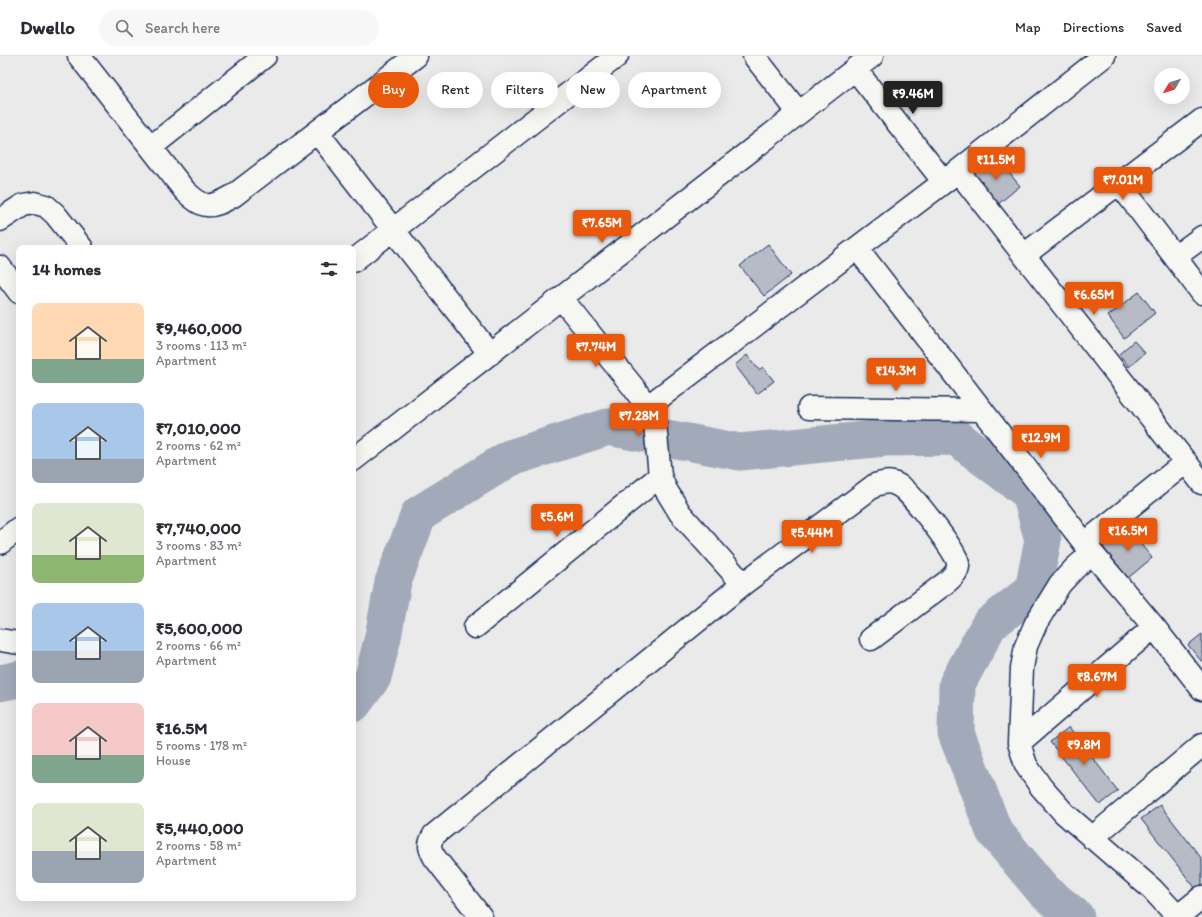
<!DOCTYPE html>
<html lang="en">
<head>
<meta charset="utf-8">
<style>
  body { margin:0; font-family:Itim,sans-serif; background:#f7f7f7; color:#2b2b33; height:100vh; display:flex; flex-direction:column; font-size:15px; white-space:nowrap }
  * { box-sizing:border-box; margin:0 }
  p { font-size:13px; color:#7c7c81 }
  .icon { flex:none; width:22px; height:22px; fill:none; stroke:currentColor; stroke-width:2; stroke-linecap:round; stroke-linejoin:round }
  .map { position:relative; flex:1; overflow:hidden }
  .sheet { position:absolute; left:16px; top:189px; width:340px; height:656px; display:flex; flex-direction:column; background:#fff; border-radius:8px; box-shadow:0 4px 16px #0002 }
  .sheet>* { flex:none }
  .banner { position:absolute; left:368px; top:16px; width:380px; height:36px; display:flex; gap:8px }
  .needle { width:26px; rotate:231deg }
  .controls { position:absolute; left:1154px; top:12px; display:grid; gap:8px }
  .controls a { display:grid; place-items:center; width:36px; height:36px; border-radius:50%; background:#fff; box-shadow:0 4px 16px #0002; font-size:20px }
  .price { position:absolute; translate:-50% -34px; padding:0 9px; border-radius:4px; background:#ea580c; color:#fff; font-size:13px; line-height:26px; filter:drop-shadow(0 1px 2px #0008) }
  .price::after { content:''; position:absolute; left:50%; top:24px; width:12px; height:9px; margin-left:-6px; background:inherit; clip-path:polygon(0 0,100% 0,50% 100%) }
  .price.on { background:#222; color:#fff }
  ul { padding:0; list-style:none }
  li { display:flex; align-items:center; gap:12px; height:100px; padding:0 16px }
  li span { display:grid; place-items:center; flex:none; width:112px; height:80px; border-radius:8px; color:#555 }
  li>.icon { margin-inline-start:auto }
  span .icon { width:48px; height:48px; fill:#fffc; stroke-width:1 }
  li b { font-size:17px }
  h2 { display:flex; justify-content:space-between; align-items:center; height:48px; padding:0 16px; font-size:17px }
  .pill { padding:0 14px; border-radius:18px; background:#fff; box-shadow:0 4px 16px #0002; font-size:14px; line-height:36px }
  .pill.on { background:#ea580c; color:#fff }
  header { display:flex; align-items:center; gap:24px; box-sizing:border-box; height:56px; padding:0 20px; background:#fff; border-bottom:1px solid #e1e1e2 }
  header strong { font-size:19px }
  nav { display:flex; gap:22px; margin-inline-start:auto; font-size:14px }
  .search { width:280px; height:36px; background:#f7f7f7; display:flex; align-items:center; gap:10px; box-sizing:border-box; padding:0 14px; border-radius:22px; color:#7c7c81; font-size:15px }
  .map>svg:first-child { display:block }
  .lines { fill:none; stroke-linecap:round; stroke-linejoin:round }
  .river { stroke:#a2aaba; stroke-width:37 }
  .building { fill:#b6bbc6; stroke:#1b2f5e }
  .minor-casing { stroke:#1b2f5e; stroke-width:25 }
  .minor { stroke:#f6f6f2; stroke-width:22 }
</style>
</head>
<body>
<header>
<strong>Dwello</strong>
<div class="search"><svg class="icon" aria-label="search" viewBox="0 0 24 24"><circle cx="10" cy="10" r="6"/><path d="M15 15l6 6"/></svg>Search here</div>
<nav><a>Map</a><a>Directions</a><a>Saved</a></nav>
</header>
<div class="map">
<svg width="1202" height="861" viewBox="0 0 1202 861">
  <rect width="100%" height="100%" fill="#e9eae9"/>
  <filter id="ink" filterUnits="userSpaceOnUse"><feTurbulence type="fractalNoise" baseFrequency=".025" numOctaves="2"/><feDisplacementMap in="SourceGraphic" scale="8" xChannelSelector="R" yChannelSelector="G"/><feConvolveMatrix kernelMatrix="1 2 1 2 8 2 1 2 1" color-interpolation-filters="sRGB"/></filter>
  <g filter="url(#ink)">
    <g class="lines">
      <!-- river -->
      <path class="river" d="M0,627L19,623
        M353,648L373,621L383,581L393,526L419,458L510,402L608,371L740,396L885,382L956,381L1030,437L1043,484L1033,534L989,569L957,628L956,677L994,775L1044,835L1076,861"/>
    </g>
    <!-- building -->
    <path class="building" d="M995,100L1020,130L997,149L972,120Z
      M768,188L791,219L764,240L740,210Z
      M1139,236L1155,257L1124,282L1108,260Z
      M1134,285L1145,297L1129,311L1119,298Z
      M747,299L759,314L763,311L774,325L757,338L735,309Z
      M1127,471L1152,502L1128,522L1103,491Z
      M1202,578V606L1188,589Z
      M1069,671L1118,735L1100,749L1050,686Z
      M1160,749L1202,803V828L1196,833L1141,763Z"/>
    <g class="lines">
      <!-- minor casing -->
      <g class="minor-casing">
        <path id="minor" d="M79,0L185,135C204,153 210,153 233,140L317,76
          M416,0L317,76L490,298
          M754,0L799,57
          M855,13L944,126
          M151,91L265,0
          M958,115L1202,427
          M1119,127L1202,237
          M0,164L23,149L35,147L46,150L55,158L82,192
          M857,192L1092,497L1154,571L1202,633
          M1024,199L1202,64
          M1175,201L1202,181
          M353,205L617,0
          M0,211L19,236
          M561,242L634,332L647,351L655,368L660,420L666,434L680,457L743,528L875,429C885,426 891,424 901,431C911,437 957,496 958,507C959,515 953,520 948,525L871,583
          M647,351L944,126L1104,0
          M809,352L982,354
          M353,404L872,0
          M0,487L19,472
          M1085,487L1186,406
          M1092,497L1075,512L1060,528L1036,567L1026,590L1022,612L1019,687L1026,709L1041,731L1064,757L1152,833L1178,861
          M475,571L660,420
          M0,584L19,587
          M1019,687L1154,571
          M1092,782L1202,689
          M481,861L435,802C429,792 428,789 434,779L743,528
          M1177,861L1202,841"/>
      </g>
      <!-- minor -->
      <use href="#minor" class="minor"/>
    </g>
  </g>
</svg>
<div class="controls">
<a><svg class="needle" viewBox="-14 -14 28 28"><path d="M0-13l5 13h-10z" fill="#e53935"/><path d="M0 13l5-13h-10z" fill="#7c7c81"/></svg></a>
</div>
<b class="price on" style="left:913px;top:59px">₹9.46M</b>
<b class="price" style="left:996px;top:125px">₹11.5M</b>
<b class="price" style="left:1123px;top:145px">₹7.01M</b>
<b class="price" style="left:602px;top:188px">₹7.65M</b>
<b class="price" style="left:1094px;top:260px">₹6.65M</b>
<b class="price" style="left:596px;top:312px">₹7.74M</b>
<b class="price" style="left:896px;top:336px">₹14.3M</b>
<b class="price" style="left:639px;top:381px">₹7.28M</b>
<b class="price" style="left:1041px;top:403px">₹12.9M</b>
<b class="price" style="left:557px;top:482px">₹5.6M</b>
<b class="price" style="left:1128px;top:496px">₹16.5M</b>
<b class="price" style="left:812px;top:498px">₹5.44M</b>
<b class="price" style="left:1097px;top:642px">₹8.67M</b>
<b class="price" style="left:1084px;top:710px">₹9.8M</b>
<div class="banner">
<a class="pill on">Buy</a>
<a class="pill">Rent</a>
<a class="pill">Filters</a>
<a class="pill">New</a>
<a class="pill">Apartment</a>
</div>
<section class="sheet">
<h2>14 homes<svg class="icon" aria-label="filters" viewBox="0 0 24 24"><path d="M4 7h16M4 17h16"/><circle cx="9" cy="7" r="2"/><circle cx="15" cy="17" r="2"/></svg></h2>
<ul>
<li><span style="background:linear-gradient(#ffd9b3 70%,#7fa58c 0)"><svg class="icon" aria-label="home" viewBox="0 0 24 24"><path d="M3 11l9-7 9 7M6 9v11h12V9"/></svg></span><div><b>₹9,460,000</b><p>3 rooms · 113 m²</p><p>Apartment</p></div></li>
<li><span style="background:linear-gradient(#a9c7e8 70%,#9aa5b1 0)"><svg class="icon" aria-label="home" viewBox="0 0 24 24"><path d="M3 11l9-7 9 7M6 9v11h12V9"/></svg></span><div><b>₹7,010,000</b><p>2 rooms · 62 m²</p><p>Apartment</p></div></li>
<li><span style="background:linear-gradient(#dfe7d0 65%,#8fb573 0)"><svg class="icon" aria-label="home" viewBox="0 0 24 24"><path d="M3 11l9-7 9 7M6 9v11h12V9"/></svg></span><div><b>₹7,740,000</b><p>3 rooms · 83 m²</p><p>Apartment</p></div></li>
<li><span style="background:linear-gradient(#a9c7e8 60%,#9aa5b1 0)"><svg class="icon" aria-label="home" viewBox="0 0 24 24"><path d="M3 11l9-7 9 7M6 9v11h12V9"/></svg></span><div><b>₹5,600,000</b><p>2 rooms · 66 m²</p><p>Apartment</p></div></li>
<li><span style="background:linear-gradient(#f6c9c9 65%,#7fa58c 0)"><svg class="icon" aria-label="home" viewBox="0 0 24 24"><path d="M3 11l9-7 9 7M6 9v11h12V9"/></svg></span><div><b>₹16.5M</b><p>5 rooms · 178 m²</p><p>House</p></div></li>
<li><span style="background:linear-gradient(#dfe7d0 60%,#9aa5b1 0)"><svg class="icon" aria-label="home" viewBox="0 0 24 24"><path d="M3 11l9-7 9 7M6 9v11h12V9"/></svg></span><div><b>₹5,440,000</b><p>2 rooms · 58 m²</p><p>Apartment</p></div></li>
</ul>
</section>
</div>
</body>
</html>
